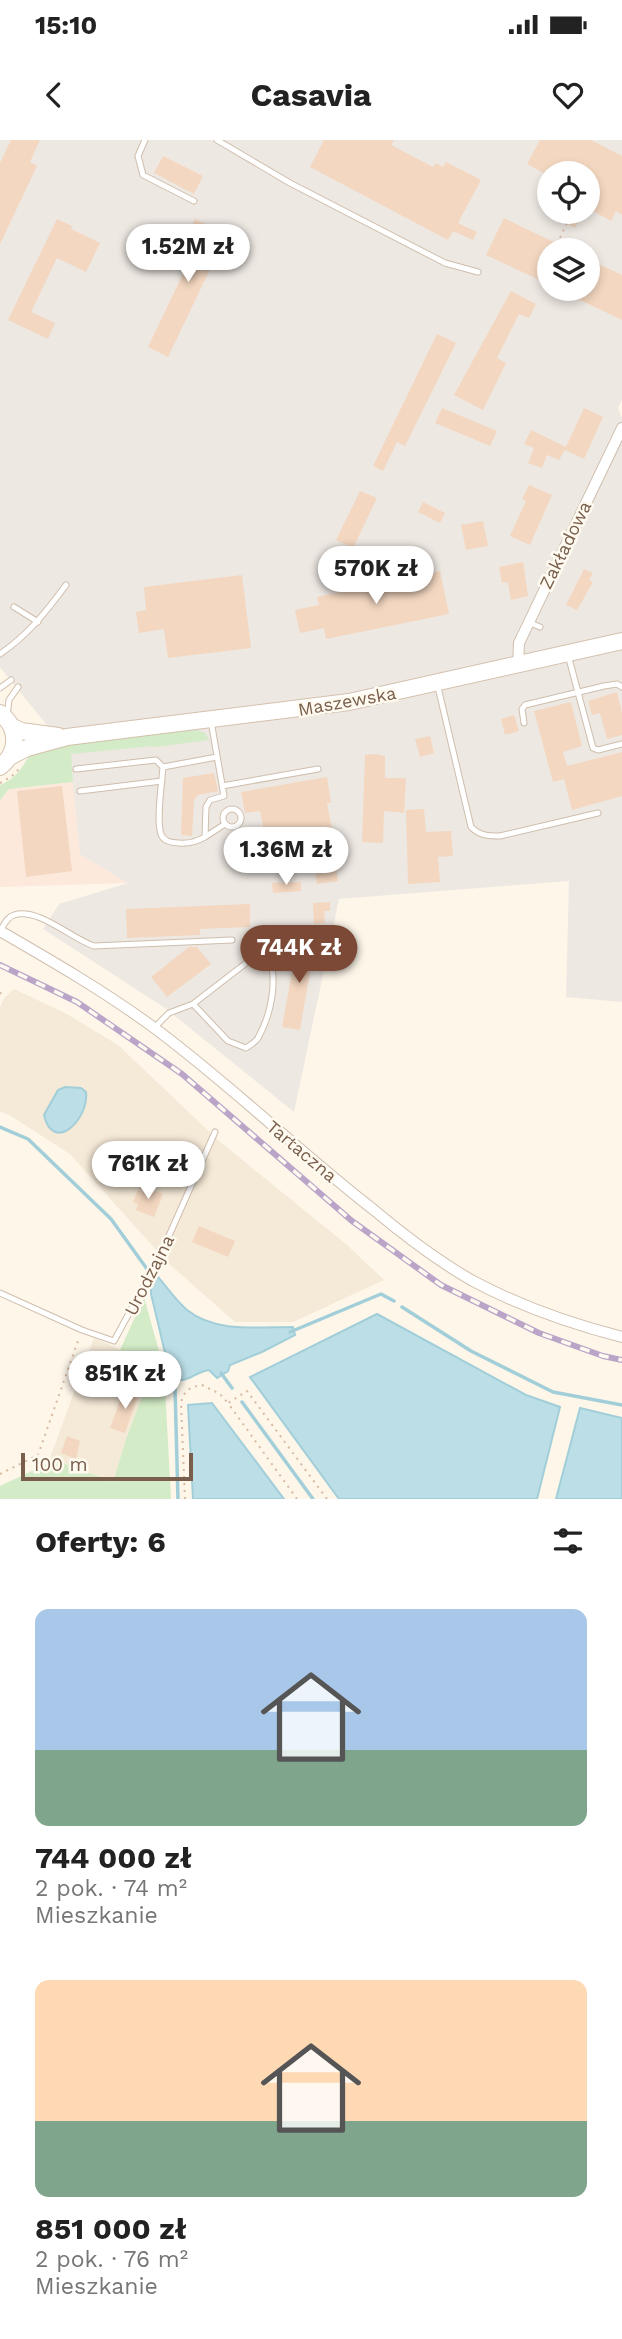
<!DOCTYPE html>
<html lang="pl">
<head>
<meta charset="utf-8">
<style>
  body { margin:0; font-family:"Work Sans",sans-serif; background:#f2f2f2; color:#222; height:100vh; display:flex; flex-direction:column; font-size:26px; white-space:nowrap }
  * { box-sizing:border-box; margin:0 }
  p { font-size:23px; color:#767676 }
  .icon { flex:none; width:38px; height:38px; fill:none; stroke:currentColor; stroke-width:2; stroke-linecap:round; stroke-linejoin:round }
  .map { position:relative; height:1359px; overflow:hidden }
  .side { display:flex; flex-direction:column; background:#fff; flex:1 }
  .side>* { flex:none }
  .controls { position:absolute; left:537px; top:21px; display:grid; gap:14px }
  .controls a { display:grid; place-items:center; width:63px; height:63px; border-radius:50%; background:#fff; box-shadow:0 4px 10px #0003; font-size:35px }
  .scale { position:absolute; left:21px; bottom:18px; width:172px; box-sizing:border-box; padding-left:7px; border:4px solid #785e4b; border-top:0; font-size:19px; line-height:24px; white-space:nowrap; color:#785e4b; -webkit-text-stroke:5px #fffaef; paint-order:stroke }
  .price { position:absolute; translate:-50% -60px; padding:0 16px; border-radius:24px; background:#fff; color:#222; font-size:23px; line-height:46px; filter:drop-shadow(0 2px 4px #0008) }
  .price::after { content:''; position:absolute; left:50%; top:42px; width:21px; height:16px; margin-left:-10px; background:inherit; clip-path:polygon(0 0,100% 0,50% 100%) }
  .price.active { background:#7b4935; color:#fff }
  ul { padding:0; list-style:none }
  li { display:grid; align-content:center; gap:14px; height:371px; padding:0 35px }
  li span { display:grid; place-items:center; height:217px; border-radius:14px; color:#555 }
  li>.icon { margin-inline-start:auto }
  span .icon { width:126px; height:126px; fill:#fffc; stroke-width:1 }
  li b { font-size:30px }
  h2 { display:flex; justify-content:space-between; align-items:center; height:84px; padding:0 35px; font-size:30px }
  .status { display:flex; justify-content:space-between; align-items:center; height:49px; padding:0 35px; background:#fff; direction:ltr }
  .status svg { height:19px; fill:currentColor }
  header { display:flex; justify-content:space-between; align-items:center; height:91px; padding:0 35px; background:#fff; font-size:32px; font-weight:700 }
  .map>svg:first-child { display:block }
  .residential { fill:#f5e9d7 }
  .commercial { fill:#fde8dc }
  .industrial { fill:#eee8e2; fill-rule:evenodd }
  .green { fill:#d3ebc6 }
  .water { fill:#bcdfe7; stroke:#a2ced9; stroke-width:2 }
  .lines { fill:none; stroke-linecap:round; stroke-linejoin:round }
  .stream { stroke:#a2ced9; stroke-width:3.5 }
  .building { fill:#f3d7c0 }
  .lane-casing { stroke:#cfbead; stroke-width:7 }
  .street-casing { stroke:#cfbead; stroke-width:12 }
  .secondary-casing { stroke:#d5c1ad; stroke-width:18 }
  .path { stroke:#d8baa2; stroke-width:2; stroke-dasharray:2 5; stroke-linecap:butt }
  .lane { stroke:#fff; stroke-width:5 }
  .street { stroke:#fff; stroke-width:10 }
  .secondary { stroke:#fff; stroke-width:16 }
  .rail-casing { stroke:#baa5c8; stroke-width:6 }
  .rail { stroke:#fffaef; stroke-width:3.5; stroke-dasharray:10; stroke-linecap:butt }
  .labels { text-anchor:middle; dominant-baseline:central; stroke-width:5; stroke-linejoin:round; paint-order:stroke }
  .street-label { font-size:18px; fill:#785e4b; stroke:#fffaef }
</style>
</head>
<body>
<div class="status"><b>15:10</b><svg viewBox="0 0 49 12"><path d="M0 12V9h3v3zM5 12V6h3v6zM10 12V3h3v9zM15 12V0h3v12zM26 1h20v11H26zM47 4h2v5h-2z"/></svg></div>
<header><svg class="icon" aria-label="back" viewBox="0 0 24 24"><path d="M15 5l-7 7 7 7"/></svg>Casavia<svg class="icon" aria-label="heart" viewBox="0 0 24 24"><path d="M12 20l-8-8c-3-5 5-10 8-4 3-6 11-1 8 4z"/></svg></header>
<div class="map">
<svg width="622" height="1359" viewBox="0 0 622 1359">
  <rect width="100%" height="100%" fill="#fdf6e9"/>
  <!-- residential -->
  <path class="residential" d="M14,849L65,873L118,905L219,1001L347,1105L384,1140L293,1182H235L167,1122L70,1014L11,976L0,971V867L5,857Z
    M94,1198L154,1225L126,1299L113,1342L50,1318Z"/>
  <!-- commercial -->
  <path class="commercial" d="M73,642L80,714L129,743L0,747V660L9,649Z"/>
  <!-- industrial -->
  <path class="industrial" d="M0,0H622V259L618,268L622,278V862L566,857L569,741L339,759L294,972L165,868L43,789L59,764L128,743L80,714L70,614L0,527ZM550,33H588V72H550ZM550,110H588V149H550Z"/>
  <!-- green -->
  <path class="green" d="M190,588L205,593L212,606L208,600L156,607L152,606L71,614L73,642L9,649L0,660V645C15,639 23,628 30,613L67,604Z
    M144,1157L164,1229L171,1359H0V1346L47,1324L50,1318L113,1342L126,1299L154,1225L120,1210Z"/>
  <!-- water -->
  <path class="water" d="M65,947L81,948L86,952C89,980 53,1014 44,975L58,950Z
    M158,1137C167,1147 176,1161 187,1170C216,1193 257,1187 293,1187L295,1195L262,1212L230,1225L228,1231L217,1238L209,1230C194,1232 187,1245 171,1238L151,1154V1148Z
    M377,1174L526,1255L560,1267L537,1359H339L250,1237Z
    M212,1263L284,1359H193L188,1265Z
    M580,1268L622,1278V1359H556Z"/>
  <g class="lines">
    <!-- stream -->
    <path class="stream" d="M0,987L28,999L111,1079L147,1129
      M402,1167L471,1211L553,1252L622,1265
      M290,1192L381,1154L394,1161
      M221,1233L232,1248
      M175,1248L178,1359
      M242,1262L313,1359"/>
  </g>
  <!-- building -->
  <path class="building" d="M11,0H40L30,22L37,26L0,104V23Z
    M324,0H394L391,5L433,27L436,23L443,27L446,22L481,40L458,83L477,92L473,100L453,91L448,100L310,27Z
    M540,0H591L622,16V75L616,71L611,81L588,68V33H544L527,24Z
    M163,16L203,36L194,54L154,33Z
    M546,72H584L575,88Z
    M504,78L570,110H550V145L486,115Z
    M57,79L72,86L71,89L100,103L86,132L57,118L31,172L55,183L48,199L8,180Z
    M195,79L227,94L168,217L148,207L192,115L181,110Z
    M588,119L622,135V180L557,149H588Z
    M511,151L536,164L529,178L519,174L497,218L506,223L483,270L454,255Z
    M437,194L456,203L405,306L397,302L383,331L373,326Z
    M442,268L497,291L490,306L435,283Z
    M584,268L603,277L584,319L565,310L559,320L547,315L542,328L528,323L534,308L524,304L531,290L566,307Z
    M529,345L552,355L530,405L510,396L526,361L522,359Z
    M360,351L377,358L353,408L336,400Z
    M423,362L445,373L440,383L418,372Z
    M483,381L488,406L466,410L461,385Z
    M523,422L528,456L511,460L508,442L502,443L499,427Z
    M584,429L593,433L589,440L593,442L577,470L566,465Z
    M440,431L449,474L326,499L324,488L300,493L295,470L319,465L317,457Z
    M242,435L251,508L168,518L164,489L139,493L136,472L146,470L144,447Z
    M617,552L622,573V595L607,599L600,573L592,575L588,561Z
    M571,562L582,606L563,612L567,626L622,612V656L572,670L564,639L553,642L534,571Z
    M514,575L519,591L505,595L501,579Z
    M430,596L434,613L420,617L415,599Z
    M375,614L385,616V638H406L404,673L384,671L383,703L362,702L365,615Z
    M214,633L218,651L198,655L194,660L192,696L181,695L183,638Z
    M327,637L331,663H327L334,700L274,711L271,717L266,720L260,719L255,714L234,718L230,697L264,691L260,671L245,673L241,652Z
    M62,646L72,731L26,737L17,651Z
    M424,669L426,692L451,691L453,716L438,717L440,742L408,744L406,670Z
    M336,726L338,741L317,744L315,729Z
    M301,742V751L273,753L272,743Z
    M330,762V771H324L325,783L314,784L313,763Z
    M250,764V787L200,789V795L127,798L126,769Z
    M298,799L315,802L300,890L282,887Z
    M189,807H197L211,824L167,857L151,837Z
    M146,1047L163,1054L154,1077L136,1070L138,1064L133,1062L138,1050L144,1052Z
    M199,1086L235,1101L228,1117L192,1102Z
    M115,1225L130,1230L125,1244L110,1239Z
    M124,1250L139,1253L125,1293L110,1288Z
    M67,1296L80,1301L76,1319L61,1313Z"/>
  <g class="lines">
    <!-- lane casing -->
    <g class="lane-casing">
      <path id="lane" d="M145,0L138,16L143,35L194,61
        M217,0L290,43L445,123L478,132
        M14,467L38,482
        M528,482L540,487
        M0,514C28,495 46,472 66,445
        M568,515L593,608L598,610L622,604
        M437,543L471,687C480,696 489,696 500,696L598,673
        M0,548L11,540
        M7,576L9,560L18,547
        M211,581L224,656L210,660L206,667L205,697C196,702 189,704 179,703C172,703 163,701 161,694C156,681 162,642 163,627L217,617
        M524,583L522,569L525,565L604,546L617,544L622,547
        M76,629L156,620L163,627
        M222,646L318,629
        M80,651L162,641
        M223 678a9 9 0 1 1 18 0a9 9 0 1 1-18 0Z
        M205,697L225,684
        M0,791C4,785 7,777 14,775C38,767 72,799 94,806L232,800
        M154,888L169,873L193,864L259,813L269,817C278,841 271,875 258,898C256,902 250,905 246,908L228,901L193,864
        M0,1153L82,1190L114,1201L160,1116L215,992"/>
    </g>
    <!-- street casing -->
    <g class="street-casing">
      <path id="street" d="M518,525L519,503L622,288
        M0,791C52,821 104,851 153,887C230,944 298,1011 374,1070C405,1096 438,1121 473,1141C520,1166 571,1184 622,1197"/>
    </g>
    <!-- secondary casing -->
    <g class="secondary-casing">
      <path id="secondary" d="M0,573C19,588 19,612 0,627
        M11,586L21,591L58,596
        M11,616L27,608L67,597L349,562L622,501"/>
    </g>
    <!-- path -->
    <path class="path" d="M557,104L567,83
      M0,643L11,637L21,627
      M0,854L3,849
      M0,1334L38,1315L79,1198
      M185,1359L181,1263C184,1250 190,1247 202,1245L220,1254L228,1263
      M297,1359L228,1263L247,1251L327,1359"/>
    <!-- lane -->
    <use href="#lane" class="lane"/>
    <!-- street -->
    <use href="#street" class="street"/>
    <!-- secondary -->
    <use href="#secondary" class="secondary"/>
    <!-- rail casing -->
    <g class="rail-casing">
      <path id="rail" d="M0,825L77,862L182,934L352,1081L441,1145L539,1193L603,1216L622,1220"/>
    </g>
    <!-- rail -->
    <use href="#rail" class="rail"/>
  </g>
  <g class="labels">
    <!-- street labels -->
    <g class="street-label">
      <text transform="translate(565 405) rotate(-64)">Zakładowa</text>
      <text transform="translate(347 561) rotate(-10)">Maszewska</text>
      <text transform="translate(302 1011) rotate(40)">Tartaczna</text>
      <text transform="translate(149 1135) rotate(-63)">Urodzajna</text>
    </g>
  </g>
</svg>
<div class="controls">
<a><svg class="icon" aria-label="locate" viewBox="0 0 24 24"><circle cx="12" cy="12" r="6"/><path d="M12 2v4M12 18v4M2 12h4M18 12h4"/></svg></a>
<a><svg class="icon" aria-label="layers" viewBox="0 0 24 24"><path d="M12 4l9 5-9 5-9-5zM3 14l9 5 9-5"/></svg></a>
</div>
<div class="scale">100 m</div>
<b class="price" style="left:188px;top:144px">1.52M zł</b>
<b class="price" style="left:376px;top:466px">570K zł</b>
<b class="price" style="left:286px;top:747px">1.36M zł</b>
<b class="price active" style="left:299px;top:845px">744K zł</b>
<b class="price" style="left:148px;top:1061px">761K zł</b>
<b class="price" style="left:125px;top:1271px">851K zł</b>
</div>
<section class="side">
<h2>Oferty: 6<svg class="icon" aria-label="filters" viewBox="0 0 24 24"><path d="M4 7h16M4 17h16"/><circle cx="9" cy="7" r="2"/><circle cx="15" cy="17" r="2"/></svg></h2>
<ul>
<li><span style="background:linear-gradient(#a9c7e8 65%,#7fa58c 0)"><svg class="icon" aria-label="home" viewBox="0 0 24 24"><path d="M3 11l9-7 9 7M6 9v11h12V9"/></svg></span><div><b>744 000 zł</b><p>2 pok. · 74 m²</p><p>Mieszkanie</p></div></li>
<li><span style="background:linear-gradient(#ffd9b3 65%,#7fa58c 0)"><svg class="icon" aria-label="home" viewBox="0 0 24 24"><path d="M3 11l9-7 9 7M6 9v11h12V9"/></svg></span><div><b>851 000 zł</b><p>2 pok. · 76 m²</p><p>Mieszkanie</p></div></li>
</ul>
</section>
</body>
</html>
